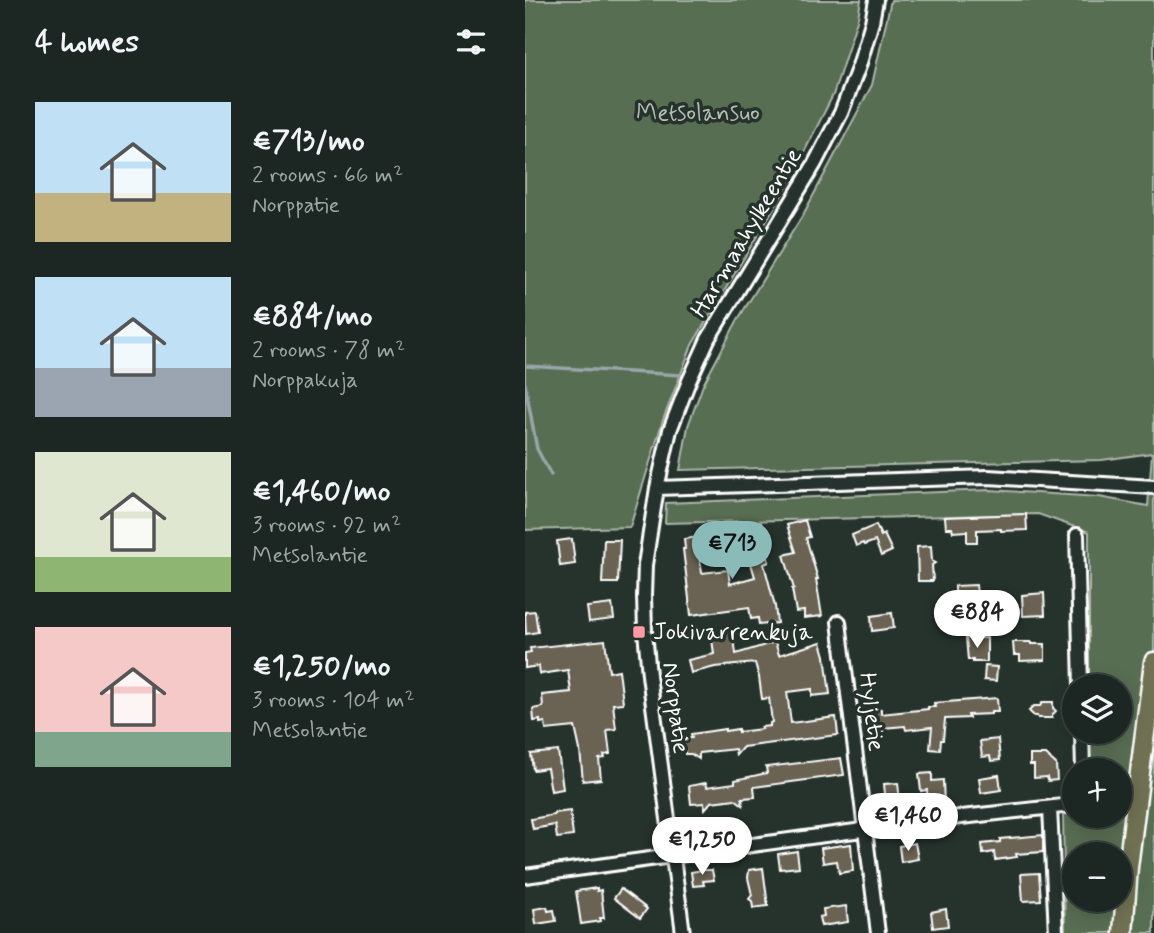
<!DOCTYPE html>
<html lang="en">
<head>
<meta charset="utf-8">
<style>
  body { margin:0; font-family:Mynerve,sans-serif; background:#252e2a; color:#f1f3f6; height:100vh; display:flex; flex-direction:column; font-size:26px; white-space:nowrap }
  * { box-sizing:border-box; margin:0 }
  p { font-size:23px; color:#a0a5a5 }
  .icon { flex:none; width:38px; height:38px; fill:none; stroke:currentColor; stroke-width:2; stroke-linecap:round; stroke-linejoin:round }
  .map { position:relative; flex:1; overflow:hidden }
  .side { display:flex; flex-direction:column; background:#1c2622; width:525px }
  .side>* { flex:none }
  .controls { position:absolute; left:537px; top:674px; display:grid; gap:14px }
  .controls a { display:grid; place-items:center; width:70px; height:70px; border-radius:50%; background:#1c2622; box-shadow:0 4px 18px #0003,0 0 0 2px #3a4340; font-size:35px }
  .price { position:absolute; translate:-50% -60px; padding:0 16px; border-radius:24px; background:#fff; color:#222; font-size:23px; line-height:46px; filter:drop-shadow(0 2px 4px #0008) }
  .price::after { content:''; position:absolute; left:50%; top:42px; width:21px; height:16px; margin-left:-10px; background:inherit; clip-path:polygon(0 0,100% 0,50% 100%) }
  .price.on { background:#8bbbb9; color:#111 }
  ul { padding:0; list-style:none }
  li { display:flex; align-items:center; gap:21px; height:175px; padding:0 35px }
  li span { display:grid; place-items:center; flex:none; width:196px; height:140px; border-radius:0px; color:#555 }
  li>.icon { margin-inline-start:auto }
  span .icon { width:84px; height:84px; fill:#fffc; stroke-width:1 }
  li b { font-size:30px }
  h2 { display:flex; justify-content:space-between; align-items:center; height:84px; padding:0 35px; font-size:30px }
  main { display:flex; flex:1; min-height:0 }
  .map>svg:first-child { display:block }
  .green { fill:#586e53; stroke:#acb6a9; stroke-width:2; fill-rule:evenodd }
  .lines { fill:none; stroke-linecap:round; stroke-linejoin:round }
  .stream { stroke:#99a6ab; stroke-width:3.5 }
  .building { fill:#6a6352; stroke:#fff; stroke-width:2 }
  .minor-casing { stroke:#fff; stroke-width:18 }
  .highway-casing { stroke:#fff; stroke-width:23 }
  .minor { stroke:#26332d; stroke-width:12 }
  .highway { stroke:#706f52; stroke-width:18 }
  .poi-dot { fill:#ff9aa2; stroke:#26332d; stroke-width:2.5 }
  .labels { text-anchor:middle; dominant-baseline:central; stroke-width:7; stroke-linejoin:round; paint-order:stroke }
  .park-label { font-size:24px; fill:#b4beb2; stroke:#26332d }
  .street-label { font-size:24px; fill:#fff; stroke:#26332d }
  .poi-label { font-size:24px; fill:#fff; stroke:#26332d; text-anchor:start }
</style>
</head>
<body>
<main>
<section class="side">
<h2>4 homes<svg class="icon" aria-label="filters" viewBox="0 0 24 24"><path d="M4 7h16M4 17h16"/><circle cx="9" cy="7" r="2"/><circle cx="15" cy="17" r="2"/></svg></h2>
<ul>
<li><span style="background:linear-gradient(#bfe0f5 65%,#c2b280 0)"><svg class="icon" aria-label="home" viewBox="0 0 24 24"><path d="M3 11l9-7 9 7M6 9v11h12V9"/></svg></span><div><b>€713/mo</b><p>2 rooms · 66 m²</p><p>Norppatie</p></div></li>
<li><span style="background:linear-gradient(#bfe0f5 65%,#9aa5b1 0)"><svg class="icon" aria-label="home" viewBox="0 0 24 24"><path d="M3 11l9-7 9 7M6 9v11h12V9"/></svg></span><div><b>€884/mo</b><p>2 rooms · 78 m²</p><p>Norppakuja</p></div></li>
<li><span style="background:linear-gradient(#dfe7d0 75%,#8fb573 0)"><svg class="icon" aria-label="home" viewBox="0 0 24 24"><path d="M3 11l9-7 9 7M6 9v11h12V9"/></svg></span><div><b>€1,460/mo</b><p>3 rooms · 92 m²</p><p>Metsolantie</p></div></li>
<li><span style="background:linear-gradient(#f6c9c9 75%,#7fa58c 0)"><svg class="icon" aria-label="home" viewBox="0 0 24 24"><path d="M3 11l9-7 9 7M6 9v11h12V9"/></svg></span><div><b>€1,250/mo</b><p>3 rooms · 104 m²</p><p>Metsolantie</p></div></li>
</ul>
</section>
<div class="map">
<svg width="629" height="933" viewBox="0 0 629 933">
  <rect width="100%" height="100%" fill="#26332d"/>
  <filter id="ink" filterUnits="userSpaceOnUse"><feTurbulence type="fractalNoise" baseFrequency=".0143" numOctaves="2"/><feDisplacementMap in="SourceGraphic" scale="14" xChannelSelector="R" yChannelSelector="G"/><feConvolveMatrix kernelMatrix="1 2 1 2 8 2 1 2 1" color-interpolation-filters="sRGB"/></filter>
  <g filter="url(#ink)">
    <!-- green -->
    <path class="green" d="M0,0H336L333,17L308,95L262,186L167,345L138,420L105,527L0,530Z
      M366,0H629V933H540L538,814L549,813L550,816H595V770H565V732H595V686H564V532L513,514L140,523L141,503L465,490L574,497L623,506L627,453L577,460L155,470L163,426L178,385L212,321L279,213L347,85ZM550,854H595V900H550Z"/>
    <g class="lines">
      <!-- stream -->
      <path class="stream" d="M0,366L156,375
        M0,384L12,449L26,475"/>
    </g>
    <!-- building -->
    <path class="building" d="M501,514L502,530L476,531V529L452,530V542H442V531L428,532L427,528H421L420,517Z
      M280,520L285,537L281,538L293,579H291L297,616L279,618V611L271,612L267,589H269L259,555L271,552L262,525Z
      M236,523L240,536V540H238L244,562L239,564L250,606L252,623L234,625L233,618L226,619L224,607L166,615L158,549H160L159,539L174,537L177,554L174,555L177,573L203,570L205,584L230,577L224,557L220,558L211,530Z
      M351,525L356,536L359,534L367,551L356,556L350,541L339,545L338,543L331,546L327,535Z
      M47,539L50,564L35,566L32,541Z
      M79,540H95L93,583H77Z
      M406,546L407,561L410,563L407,565L408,581H393L392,547Z
      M451,585L452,595H463L464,607L437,608V603L430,604V586Z
      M519,593L520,615L498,616L497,595Z
      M87,604L89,619L64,622L62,607Z
      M10,611L13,632L1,634L0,612Z
      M367,613L369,628L347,631L346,616Z
      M208,629L211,654L250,642L254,655L296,642L300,656L305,694L287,696V689L262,692L266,723L311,717L313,735L218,747L211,755L210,749L174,753V759L166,754H160L158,739L167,738L166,734L200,729V731L213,729V732L237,729L236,727L245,726V723L247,722L244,698L237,699L234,677L230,663L190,667L166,673L163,660L189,654L186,632Z
      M441,638H462V662H448V660H443Z
      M80,640L84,672L94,670L98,703L88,704L91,729L82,730L85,754L79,755L80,758L74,759L76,779L58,781L55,750L50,727L21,730L20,722L15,723V720L9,721L8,709L18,707L17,695L46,692L43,670L15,674L14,666L0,668V653L6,652L5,648Z
      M488,642H506V644H520V660L495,661V655H489Z
      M460,666L472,667L471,681L459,680Z
      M472,698L473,712H466V714L443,715L444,718L420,719L418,740H416L415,750L405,749L407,727L381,730L380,726L358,728V731L342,733L339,711L356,709V714L403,709V707H410L409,703Z
      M518,702H528V708L531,711L527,715V718H513L512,716H509L504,711L509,706H515Z
      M473,739L475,760L466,761L465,756L457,757L455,741Z
      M33,751L38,789L26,791L22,768L8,770L6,754Z
      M505,755H521L531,764L532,780L523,781L522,777L509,778V765H505Z
      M316,758L319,775L229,787L230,797L217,798L218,805L210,799L186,802L180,809L179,803L166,804L164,786L181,783L182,787L210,783V780L242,773L241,767Z
      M407,773V781L418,780L419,805L403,807L402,790L396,791L394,774Z
      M474,775L476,790L456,793L454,778Z
      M373,783L375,802L361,804L359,784Z
      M45,811L48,836L32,838L30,825L8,829L6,819L29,815V813Z
      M518,835V852L491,854L492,857L470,860L469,852L458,854L457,844L475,842V839Z
      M390,843L393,859L376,862L374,846Z
      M326,844L328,871L314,873L312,861L298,863L296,848Z
      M272,851L274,867L255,869L253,854Z
      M238,868L243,906L228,908L227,901L224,899L227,895L223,878L224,870Z
      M177,870H187L189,880L178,881L179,885L168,886L166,872Z
      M514,873L516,900L498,901L496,874Z
      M72,888V891L76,890L79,918H75L76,921L56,924L51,891Z
      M96,889L122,909L115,918L89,898Z
      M321,906L323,922L296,926L294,917L299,916L298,909Z
      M22,907L23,911L29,910L31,921L11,924L9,909Z
      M421,909L423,926L408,928L406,912Z"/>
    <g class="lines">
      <!-- minor casing -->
      <g class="minor-casing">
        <path id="minor" d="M132,488L463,477L629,487
          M552,535L556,686
          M314,622L353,933
          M557,732L558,770
          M525,808L531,933
          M0,876L418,819L547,805L550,802
          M158,933L124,675L120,631L119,596L120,565L132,488L145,430L164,381L183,339L289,165L316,113L334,66L347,22L351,0"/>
      </g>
      <!-- highway casing -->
      <g class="highway-casing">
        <path id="highway" d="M598,933L603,867L629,662"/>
      </g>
      <!-- minor -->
      <use href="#minor" class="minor"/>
      <!-- highway -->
      <use href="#highway" class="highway"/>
    </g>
  </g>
  <!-- markers -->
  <rect class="poi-dot" x="107" y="625" width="14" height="14" rx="3.5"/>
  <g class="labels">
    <!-- park labels -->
    <g class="park-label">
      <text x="173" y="113">Metsolansuo</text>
    </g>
    <!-- street labels -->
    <g class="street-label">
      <text transform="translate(222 233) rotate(-59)">Harmaahylkeentie</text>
      <text transform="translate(150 708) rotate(83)">Norppatie</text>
      <text transform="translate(346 712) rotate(83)">Hyljetie</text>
    </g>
    <!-- poi labels -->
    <g class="poi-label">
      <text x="128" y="632">Jokivarrenkuja</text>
    </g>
  </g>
</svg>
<div class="controls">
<a><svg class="icon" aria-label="layers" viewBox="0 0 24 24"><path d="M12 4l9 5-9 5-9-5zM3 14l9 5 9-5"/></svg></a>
<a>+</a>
<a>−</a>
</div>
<b class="price on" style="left:207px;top:581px">€713</b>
<b class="price" style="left:452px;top:650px">€884</b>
<b class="price" style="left:383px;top:853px">€1,460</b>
<b class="price" style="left:177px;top:877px">€1,250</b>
</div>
</main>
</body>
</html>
